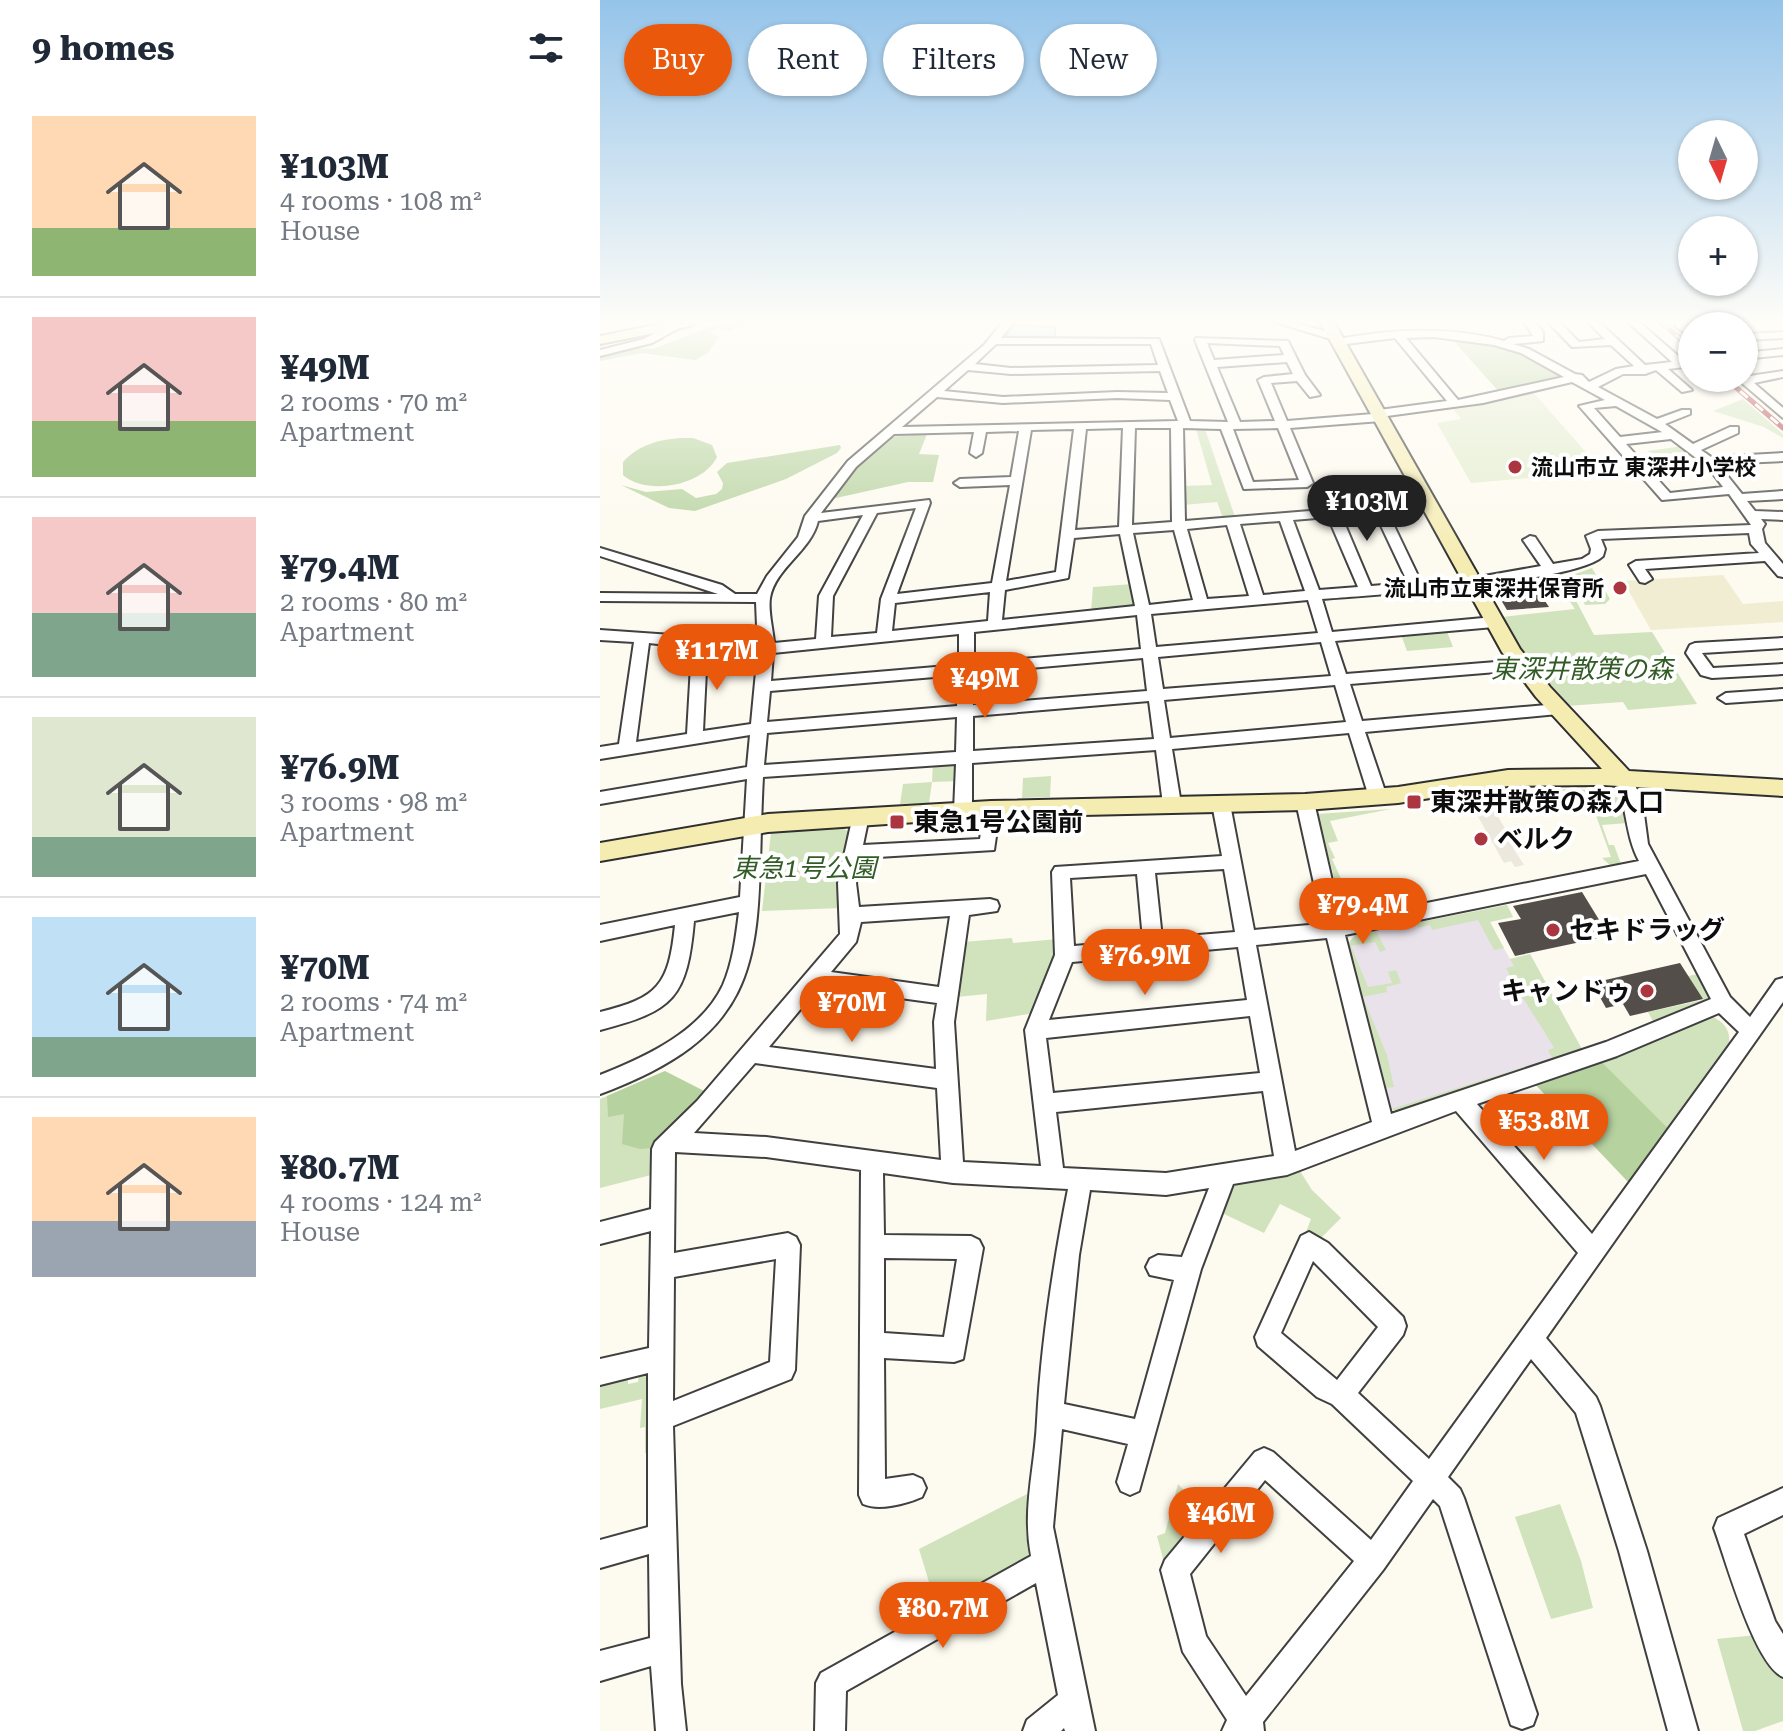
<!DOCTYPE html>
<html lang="en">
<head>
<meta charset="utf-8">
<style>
  body { margin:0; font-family:"Roboto Serif","Noto Sans JP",serif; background:#f6f6f7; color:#1f2937; height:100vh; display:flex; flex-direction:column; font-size:30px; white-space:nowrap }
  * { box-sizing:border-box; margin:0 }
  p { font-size:26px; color:#747a83 }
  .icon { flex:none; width:44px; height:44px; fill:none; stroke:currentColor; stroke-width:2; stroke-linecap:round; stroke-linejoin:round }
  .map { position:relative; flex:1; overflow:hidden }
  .details { display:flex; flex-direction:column; background:#fff; width:600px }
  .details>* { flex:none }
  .banner { position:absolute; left:24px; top:24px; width:760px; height:72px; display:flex; gap:16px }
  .needle { width:52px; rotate:175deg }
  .tools { position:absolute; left:1078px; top:120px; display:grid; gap:16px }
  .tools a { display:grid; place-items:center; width:80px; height:80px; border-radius:50%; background:#fff; box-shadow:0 2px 6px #0004; font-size:40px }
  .price { position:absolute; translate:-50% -68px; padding:0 18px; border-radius:28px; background:#ea580c; color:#fff; font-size:26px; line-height:52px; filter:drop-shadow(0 2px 4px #0008) }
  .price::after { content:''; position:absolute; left:50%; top:48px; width:24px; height:18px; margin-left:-12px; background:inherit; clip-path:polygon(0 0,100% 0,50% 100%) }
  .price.selected { background:#222; color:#fff }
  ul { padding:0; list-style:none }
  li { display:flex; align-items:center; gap:24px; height:200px; padding:0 32px }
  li+li { border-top:2px solid #e0e1e3 }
  li span { display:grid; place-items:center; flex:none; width:224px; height:160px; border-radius:0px; color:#555 }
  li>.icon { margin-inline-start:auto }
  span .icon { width:96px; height:96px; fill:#fffc; stroke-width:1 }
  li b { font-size:34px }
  h2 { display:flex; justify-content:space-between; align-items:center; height:96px; padding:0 32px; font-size:34px }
  .pill { padding:0 28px; border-radius:36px; background:#fff; box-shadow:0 2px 6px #0004; font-size:28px; line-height:72px }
  .pill.selected { background:#ea580c; color:#fff }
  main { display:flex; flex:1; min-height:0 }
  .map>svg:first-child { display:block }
  .industrial { fill:#e9e2ea }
  .farmland { fill:#f0edd2 }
  .green { fill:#d1e3bc }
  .forest { fill:#b6d29e }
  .pitch { fill:#e2eccd }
  .plaza { fill:#ece8de }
  .water { fill:#b9dcee; stroke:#4a91bc; stroke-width:2 }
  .building { fill:#544e4b }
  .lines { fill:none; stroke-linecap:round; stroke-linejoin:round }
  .street-casing { stroke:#404040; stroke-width:4 }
  .secondary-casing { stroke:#2f2f2f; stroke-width:4 }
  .street { fill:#fff; fill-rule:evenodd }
  .secondary { fill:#f5ecb2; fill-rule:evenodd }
  .rail-casing { stroke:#ab363f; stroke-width:5 }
  .rail { stroke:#fff; stroke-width:3; stroke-dasharray:10; stroke-linecap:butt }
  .poi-dot { fill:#ab363f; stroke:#fff; stroke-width:3 }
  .labels { text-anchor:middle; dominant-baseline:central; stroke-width:8; stroke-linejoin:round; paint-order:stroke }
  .far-poi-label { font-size:22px; font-weight:bold; fill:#0d0d0d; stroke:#fff; text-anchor:start }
  .park-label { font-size:26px; font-style:italic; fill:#325c25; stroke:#fff }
  .poi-label { font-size:26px; font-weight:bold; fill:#0d0d0d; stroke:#fff; text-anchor:start }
</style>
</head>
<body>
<main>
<section class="details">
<h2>9 homes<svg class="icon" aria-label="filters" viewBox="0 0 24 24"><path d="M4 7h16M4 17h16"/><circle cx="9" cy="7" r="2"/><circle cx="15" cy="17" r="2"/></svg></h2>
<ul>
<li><span style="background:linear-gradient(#ffd9b3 70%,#8fb573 0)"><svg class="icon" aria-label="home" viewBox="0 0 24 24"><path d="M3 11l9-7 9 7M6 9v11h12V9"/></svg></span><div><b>¥103M</b><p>4 rooms · 108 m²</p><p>House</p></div></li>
<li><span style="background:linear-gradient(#f6c9c9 65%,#8fb573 0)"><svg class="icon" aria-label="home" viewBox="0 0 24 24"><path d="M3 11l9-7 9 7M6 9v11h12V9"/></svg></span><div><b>¥49M</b><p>2 rooms · 70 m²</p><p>Apartment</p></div></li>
<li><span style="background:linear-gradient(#f6c9c9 60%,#7fa58c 0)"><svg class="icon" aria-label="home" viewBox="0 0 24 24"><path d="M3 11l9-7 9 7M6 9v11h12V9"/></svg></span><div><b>¥79.4M</b><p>2 rooms · 80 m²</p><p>Apartment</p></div></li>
<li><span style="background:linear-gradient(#dfe7d0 75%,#7fa58c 0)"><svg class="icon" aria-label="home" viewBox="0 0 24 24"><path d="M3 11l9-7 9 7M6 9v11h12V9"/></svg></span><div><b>¥76.9M</b><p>3 rooms · 98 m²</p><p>Apartment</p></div></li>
<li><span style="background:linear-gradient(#bfe0f5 75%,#7fa58c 0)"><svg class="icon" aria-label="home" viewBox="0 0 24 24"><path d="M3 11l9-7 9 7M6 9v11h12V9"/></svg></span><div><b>¥70M</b><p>2 rooms · 74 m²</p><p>Apartment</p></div></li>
<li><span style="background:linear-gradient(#ffd9b3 65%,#9aa5b1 0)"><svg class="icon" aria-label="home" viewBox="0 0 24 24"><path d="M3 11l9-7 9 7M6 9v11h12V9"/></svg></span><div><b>¥80.7M</b><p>4 rooms · 124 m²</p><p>House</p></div></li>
</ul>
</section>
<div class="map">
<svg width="1183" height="1731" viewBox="0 0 1183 1731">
  <rect width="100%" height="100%" fill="#fdfaef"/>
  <!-- industrial -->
  <path class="industrial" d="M907,905L913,917L890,921L895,933L910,959L930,954L984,1053L791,1109L748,944L755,935Z"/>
  <!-- farmland -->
  <path class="farmland" d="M1123,575L1143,604L1183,601V622L1051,630L1023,581Z"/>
  <!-- green -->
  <path class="green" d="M1143,399L1183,434V438L1164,427L1113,411Z
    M596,429H605L635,517L623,518L617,502L583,505V486L612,485Z
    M1083,446L1102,459L1100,462L1062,467L1048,451Z
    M992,568L1010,599L1005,604L985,605L970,576Z
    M960,570L994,635L1052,632L1097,704L1028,710L1023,702L966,706L921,652L902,617L975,609L964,593L948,591L939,577L885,586L883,582Z
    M533,584L536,605L532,608L491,612L493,587Z
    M846,629L853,647L807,651L800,632Z
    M355,762L360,764V781L332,782L329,803L300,804L303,784L332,782L333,763Z
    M451,776L450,797L422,798L423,778Z
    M946,789L1007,790L1026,803L1028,823L1002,825L1009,845H1014L1021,864L1011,866L1002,858L1011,857L990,799H981L979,792L950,791L951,798Z
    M791,809L730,821L738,841L728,843L735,858L732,859L749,896L744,897L750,911H743L717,814Z
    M241,827L249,832L237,894L241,908L162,911L171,833Z
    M907,905L913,917L890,922L904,948L894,950L878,920L832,930L830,925L818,928L816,923Z
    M776,931L786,950L780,952L775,942L751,946L768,987L792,983L788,972L796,970L801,983L786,987L787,992L763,997L787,1055L794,1087L785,1088L748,944L755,935Z
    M412,938L413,943L458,939V957L435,1013L386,1021L387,994L356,997L363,942Z
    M930,954L984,1053L804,1114L791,1109L952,1058L948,1050L954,1048C938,1020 921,998 906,968L914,966L910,959Z
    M1098,974L1109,995L1105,1005L1055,1025L1048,1012L1103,1000L1088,976Z
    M1109,1015C1124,1022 1131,1029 1129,1046L1069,1129L1000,1060Z
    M65,1071L51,1175L0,1188V1099Z
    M700,1171L712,1190L741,1218L720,1239L706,1232L711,1219L680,1204L664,1233L622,1213L632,1188L639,1182Z
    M39,1373L50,1378V1452L45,1453V1427L40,1428L42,1399L0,1409V1383L28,1376V1384L38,1382Z
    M578,1484L608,1516L565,1566L557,1536L565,1533Z
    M431,1492C429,1515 432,1541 426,1563L338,1612L319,1549Z
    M960,1504L981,1561L993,1608L951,1619L915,1517Z
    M1156,1635L1183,1680V1721L1155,1731H1143L1117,1639Z"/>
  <!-- forest -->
  <path class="forest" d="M123,322H152L128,331L118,328L110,333L119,336L108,353L95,360L42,353L0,361V356L33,348L53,349Z
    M850,337L913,347L968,377L901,394Z
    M327,434L319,454L339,455L333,482H308L227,500L241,481L288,437Z
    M93,438L112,445L117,457C103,486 47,496 23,475V462C41,442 67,437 93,438Z
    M240,445L241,448L237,453L186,479L95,511L69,508L21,485L46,492L82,489L96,498L116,494L122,489L123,483L117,472L127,463Z
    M997,1057L1069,1129L1030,1184L931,1080Z
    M65,1071L108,1093L53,1148L40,1149L22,1144L24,1114L8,1117L7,1096Z"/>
  <!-- pitch -->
  <path class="pitch" d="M931,390L991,458L931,463L940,477L871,483L837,423L861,419L850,405Z"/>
  <!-- plaza -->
  <path class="plaza" d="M884,793L916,847L913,848L924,865L915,867L911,861L904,863L866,795Z"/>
  <!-- water -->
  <path class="water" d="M412,325L455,327V340H404Z"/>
  <!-- building -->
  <path class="building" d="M914,594L941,595L949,607L907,610L901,600Z
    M982,892L1009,936L915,956L898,923L921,919L913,906Z
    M1080,963L1103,999L1030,1016L1023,1004L1006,1008L992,983Z"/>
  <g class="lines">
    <!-- street casing -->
    <g class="street-casing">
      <path id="street" d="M68,322H79L83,326L52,343L0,356V350L44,339L71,325Z
        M403,322H414L401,338L559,339L590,421L628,422L595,340L596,338L688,341L705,375L720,395L710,397L697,381L671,383L687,421L773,414L779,410L847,401L795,338L738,345L734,344V340L675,322H692L739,335V339C793,329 850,326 904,341L909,338L933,336L924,322H935L943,332V341L913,344L929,349L975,374L982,375L989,382L1016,369L1034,366L1011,345L972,347L948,322H959L979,342L1005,339L988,322H999L1045,365L1072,362L1028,322H1039L1084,361L1092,360V366L1068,369L1092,390L1082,392L1056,370L1045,374H1023L998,387L1057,419L1082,410H1090V414L1065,424L1093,444L1130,427H1138V433L1101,450L1111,457L1183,453V461L1118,464L1142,494L1183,491V499L1147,501L1155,511L1183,512V520L1161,519L1165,524L1162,529L1165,543L1183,564V577L1178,576L1165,561L1045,569L1052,579L1045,583L1040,582L1029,565L1036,561L1159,553L1151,544L1149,533L1001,539L1005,549L1003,556C976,583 770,595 722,599L732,632L894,617L901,622L894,627L735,641L746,674L921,660L929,665L921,670L750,684L762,721L958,704L966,709L958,714L765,732L787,797L778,803L769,797L749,733L572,749L581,804L572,810L563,804L556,750L372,763V811L363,817L354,811L356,764L163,777C154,941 181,1027 0,1094V1075C45,1057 101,1032 123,985C133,962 136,936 139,912L94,921C87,998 74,1011 0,1030V1012C58,998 69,985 75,925L0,941V925L140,897L147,779L0,804V792L147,767L150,735L0,759V747L19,744L34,642L0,640V630L72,635L158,651L156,602L0,601V593L118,594L0,556V548L122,585L135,594H157L167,576L198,537L205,516L248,461L384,345ZM834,337L894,345L921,353L964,377L858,400L806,338ZM607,343L680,346L684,355L614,360ZM396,344H551L558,365L411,368L375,364ZM687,362L693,374L664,377L658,380L675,421L640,422L617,367ZM368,370L411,374L560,371L568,393L517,392L403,397L344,391ZM972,382L1005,400L979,406L1062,500L1129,494L1151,525L998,531L986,536L991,549L990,554L982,559L953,564L935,537L930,536L923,540L941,566L873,578L821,582L787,511L829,508L835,504L834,501L585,521L583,428L621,429L644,489L707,487L713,483L690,428L781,421L787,416L883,403ZM337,397L403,403L517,398L570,400L578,421L302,427ZM1016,406L1062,432H1063L1020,437L994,408ZM523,428L519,527L475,530L486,429ZM535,428H571L572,522L532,525ZM678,428L699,480L653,482L633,429ZM474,429L456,572L406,581L431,430ZM419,431L411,477L360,479L354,483L360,487L410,485L392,583L297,594L330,503L329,500L221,513L256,467L294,434L374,432L370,453L376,457L382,453L386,432ZM1071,439L1100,461L1047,467L1026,444ZM1108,467L1123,487L1070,493L1053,474ZM316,508L281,599L277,633L231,637L233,596L277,513ZM775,513L808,583L771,586L741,515ZM263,515L219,596L216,639L174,643C173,629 168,612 170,598C175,568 211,551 218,521ZM728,517L758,587L719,590L693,520ZM680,521L705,591L663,595L640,524ZM627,525L649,596L607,599L587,529ZM574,530L593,600L549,605L533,533ZM520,534L535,606L402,620L405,590L468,578L474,538ZM390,592L388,621L292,631L295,603ZM708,600L718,633L556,647L551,614ZM537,615L541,649L374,663V632ZM359,634V665L171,681L173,653ZM721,642L731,676L563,689L558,657ZM49,643L92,648L87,734L36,742ZM107,651L157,661L151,724L103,731ZM543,658L547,691L373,705L374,673ZM358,675L357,706L167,722L170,691ZM735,685L746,722L570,738L564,700ZM549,701L554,739L373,751V716ZM357,717L356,752L164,765L167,733Z
        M1075,322H1106L1088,326L1092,330V338L1075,326Z
        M1183,332V338L1144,340V334Z
        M1183,349V355L1144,359V353Z
        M1183,371V377L1154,383L1183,408V418L1136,378Z
        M1109,378H1122L1129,385L1119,387Z
        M1183,638V648L1102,653L1113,668L1183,664V674L1112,678L1101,675L1086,653L1090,645L1095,643Z
        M1183,689V699L1126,703L1118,698L1126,693Z
        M1023,772L1029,774L1042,799L1048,844L1130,997L1150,1017L1176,980L1183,978V1002L946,1338L996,1397L1000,1406L1047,1551L1098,1731H1068L1019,1551L976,1413L931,1359L848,1477L860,1489L864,1498L937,1714L933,1725L922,1729L911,1725L840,1506L833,1499L783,1570L663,1722L664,1731H622L627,1720L583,1652L561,1570L565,1560L655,1452L664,1448L673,1452L771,1540L813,1481L732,1404L717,1397L658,1346L655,1337L701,1236L709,1232L728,1243L803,1317L806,1326L803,1335L758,1393L829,1459L978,1253L856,1111L687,1175L633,1184L601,1269L539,1491L530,1495L521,1491L517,1482L528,1444L462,1429L453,1527L495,1731H465L464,1728L461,1731H423L427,1720L458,1695L436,1583L246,1691L245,1731H215L216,1683L221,1673L431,1556C422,1508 435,1468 437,1421C441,1345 453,1265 468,1189L353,1183L283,1173L284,1235L371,1236L379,1240L383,1248L363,1359L354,1362L284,1358L285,1479L313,1475L322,1479L326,1488L322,1497C306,1504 279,1511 263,1504L259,1495L261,1170L166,1157L75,1152L74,1253L188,1233L196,1237L200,1245L195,1370L191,1379L73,1426L81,1684L86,1731H56L51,1666L0,1681V1651L50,1638L49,1554L0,1568V1540L48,1527V1373L0,1385V1359L49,1348L51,1231L0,1244V1222L51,1209L52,1149L55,1142L97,1101L240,934L238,883L254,811L260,810L269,816L263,845L380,839L385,805H397L400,809L394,850L261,858L256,883L259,907L390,899L397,901L399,906L397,911L369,915L354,1022L363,1162L441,1166L425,1030L455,955L452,872L455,867L622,856L612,804L621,798L630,804L654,930L720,924H723L696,802L699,798H711L714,802L741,920L1039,861C1025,835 1027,805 1015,778ZM624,869L635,932L562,938L555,873ZM537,874L543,940L474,946L470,878ZM1046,874L1111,999L1006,1042L791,1114L745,935ZM350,916L339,987L231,972L256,942L261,922ZM727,938L772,1122L695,1151L656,945ZM638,947L647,1000L449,1020L472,962ZM219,987L337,1003L334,1022L336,1069L169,1047ZM1119,1013L1139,1032L992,1234L877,1104L1017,1056ZM650,1016L660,1073L453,1093L446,1038ZM155,1063L337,1088L341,1160L166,1137L94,1133ZM663,1091L674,1156L566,1173L463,1168L456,1112ZM609,1188L582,1257L558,1255L550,1259L546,1267L550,1275L574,1280L535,1419L464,1404L479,1255L490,1190L566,1195ZM284,1258L357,1259L344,1337L284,1333ZM176,1259L170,1362L73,1401L74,1277ZM713,1261L778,1327L737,1380L681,1333ZM665,1480L754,1561L646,1696L606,1636L590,1574Z
        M1183,1488V1515L1144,1534L1175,1621L1183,1634V1677C1154,1664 1126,1560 1114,1528L1118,1518Z"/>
    </g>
    <!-- secondary casing -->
    <g class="secondary-casing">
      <path id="secondary" d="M69,322H97L90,326L0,344V336Z
        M720,322H734L920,649L950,687L1029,771L1183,780V796L1002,785L908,786L798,803L705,810L391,817L168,832L0,861V843L168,814L391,801L705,794L798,787L908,770L1002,769L936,697L902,652Z"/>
    </g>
    <!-- street -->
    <use href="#street" class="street"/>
    <!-- secondary -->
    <use href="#secondary" class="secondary"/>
    <!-- rail casing -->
    <g class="rail-casing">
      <path id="rail" d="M1061,322L1092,349
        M1125,378L1183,428"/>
    </g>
    <!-- rail -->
    <use href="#rail" class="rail"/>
  </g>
  <!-- sky -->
  <linearGradient id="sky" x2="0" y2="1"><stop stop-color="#95c4ea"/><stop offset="0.57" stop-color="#fefdf8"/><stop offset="1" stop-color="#fefdf8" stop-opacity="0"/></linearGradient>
  <rect width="1183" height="564" fill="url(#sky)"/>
  <!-- markers -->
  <g class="poi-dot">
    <circle cx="915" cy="467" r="8"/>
    <circle cx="1020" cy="588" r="8"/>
    <rect x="806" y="794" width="16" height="16" rx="4"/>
    <rect x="289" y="814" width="16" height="16" rx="4"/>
    <circle cx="881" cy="839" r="8"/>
    <circle cx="953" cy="930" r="8"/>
    <circle cx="1047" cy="991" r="8"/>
  </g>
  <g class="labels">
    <!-- far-poi labels -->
    <g class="far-poi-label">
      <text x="931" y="467">流山市立 東深井小学校</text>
      <text x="1004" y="588" text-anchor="end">流山市立東深井保育所</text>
    </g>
    <!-- park labels -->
    <g class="park-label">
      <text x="982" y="669">東深井散策の森</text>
      <text x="204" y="868">東急1号公園</text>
    </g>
    <!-- poi labels -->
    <g class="poi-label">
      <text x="830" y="802">東深井散策の森入口</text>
      <text x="313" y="822">東急1号公園前</text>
      <text x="897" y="839">ベルク</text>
      <text x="969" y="930">セキドラッグ</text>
      <text x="1031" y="991" text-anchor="end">キャンドゥ</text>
    </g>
  </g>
</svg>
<div class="tools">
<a><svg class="needle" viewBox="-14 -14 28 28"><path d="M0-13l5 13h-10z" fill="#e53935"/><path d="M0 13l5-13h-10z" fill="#747a83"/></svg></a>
<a>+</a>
<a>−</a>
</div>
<b class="price selected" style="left:767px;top:543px">¥103M</b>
<b class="price" style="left:117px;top:692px">¥117M</b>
<b class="price" style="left:385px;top:720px">¥49M</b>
<b class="price" style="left:763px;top:946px">¥79.4M</b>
<b class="price" style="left:545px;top:997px">¥76.9M</b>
<b class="price" style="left:252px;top:1044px">¥70M</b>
<b class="price" style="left:944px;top:1162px">¥53.8M</b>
<b class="price" style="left:621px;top:1555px">¥46M</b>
<b class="price" style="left:343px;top:1650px">¥80.7M</b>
<div class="banner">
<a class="pill selected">Buy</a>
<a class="pill">Rent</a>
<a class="pill">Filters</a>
<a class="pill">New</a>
</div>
</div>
</main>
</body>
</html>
